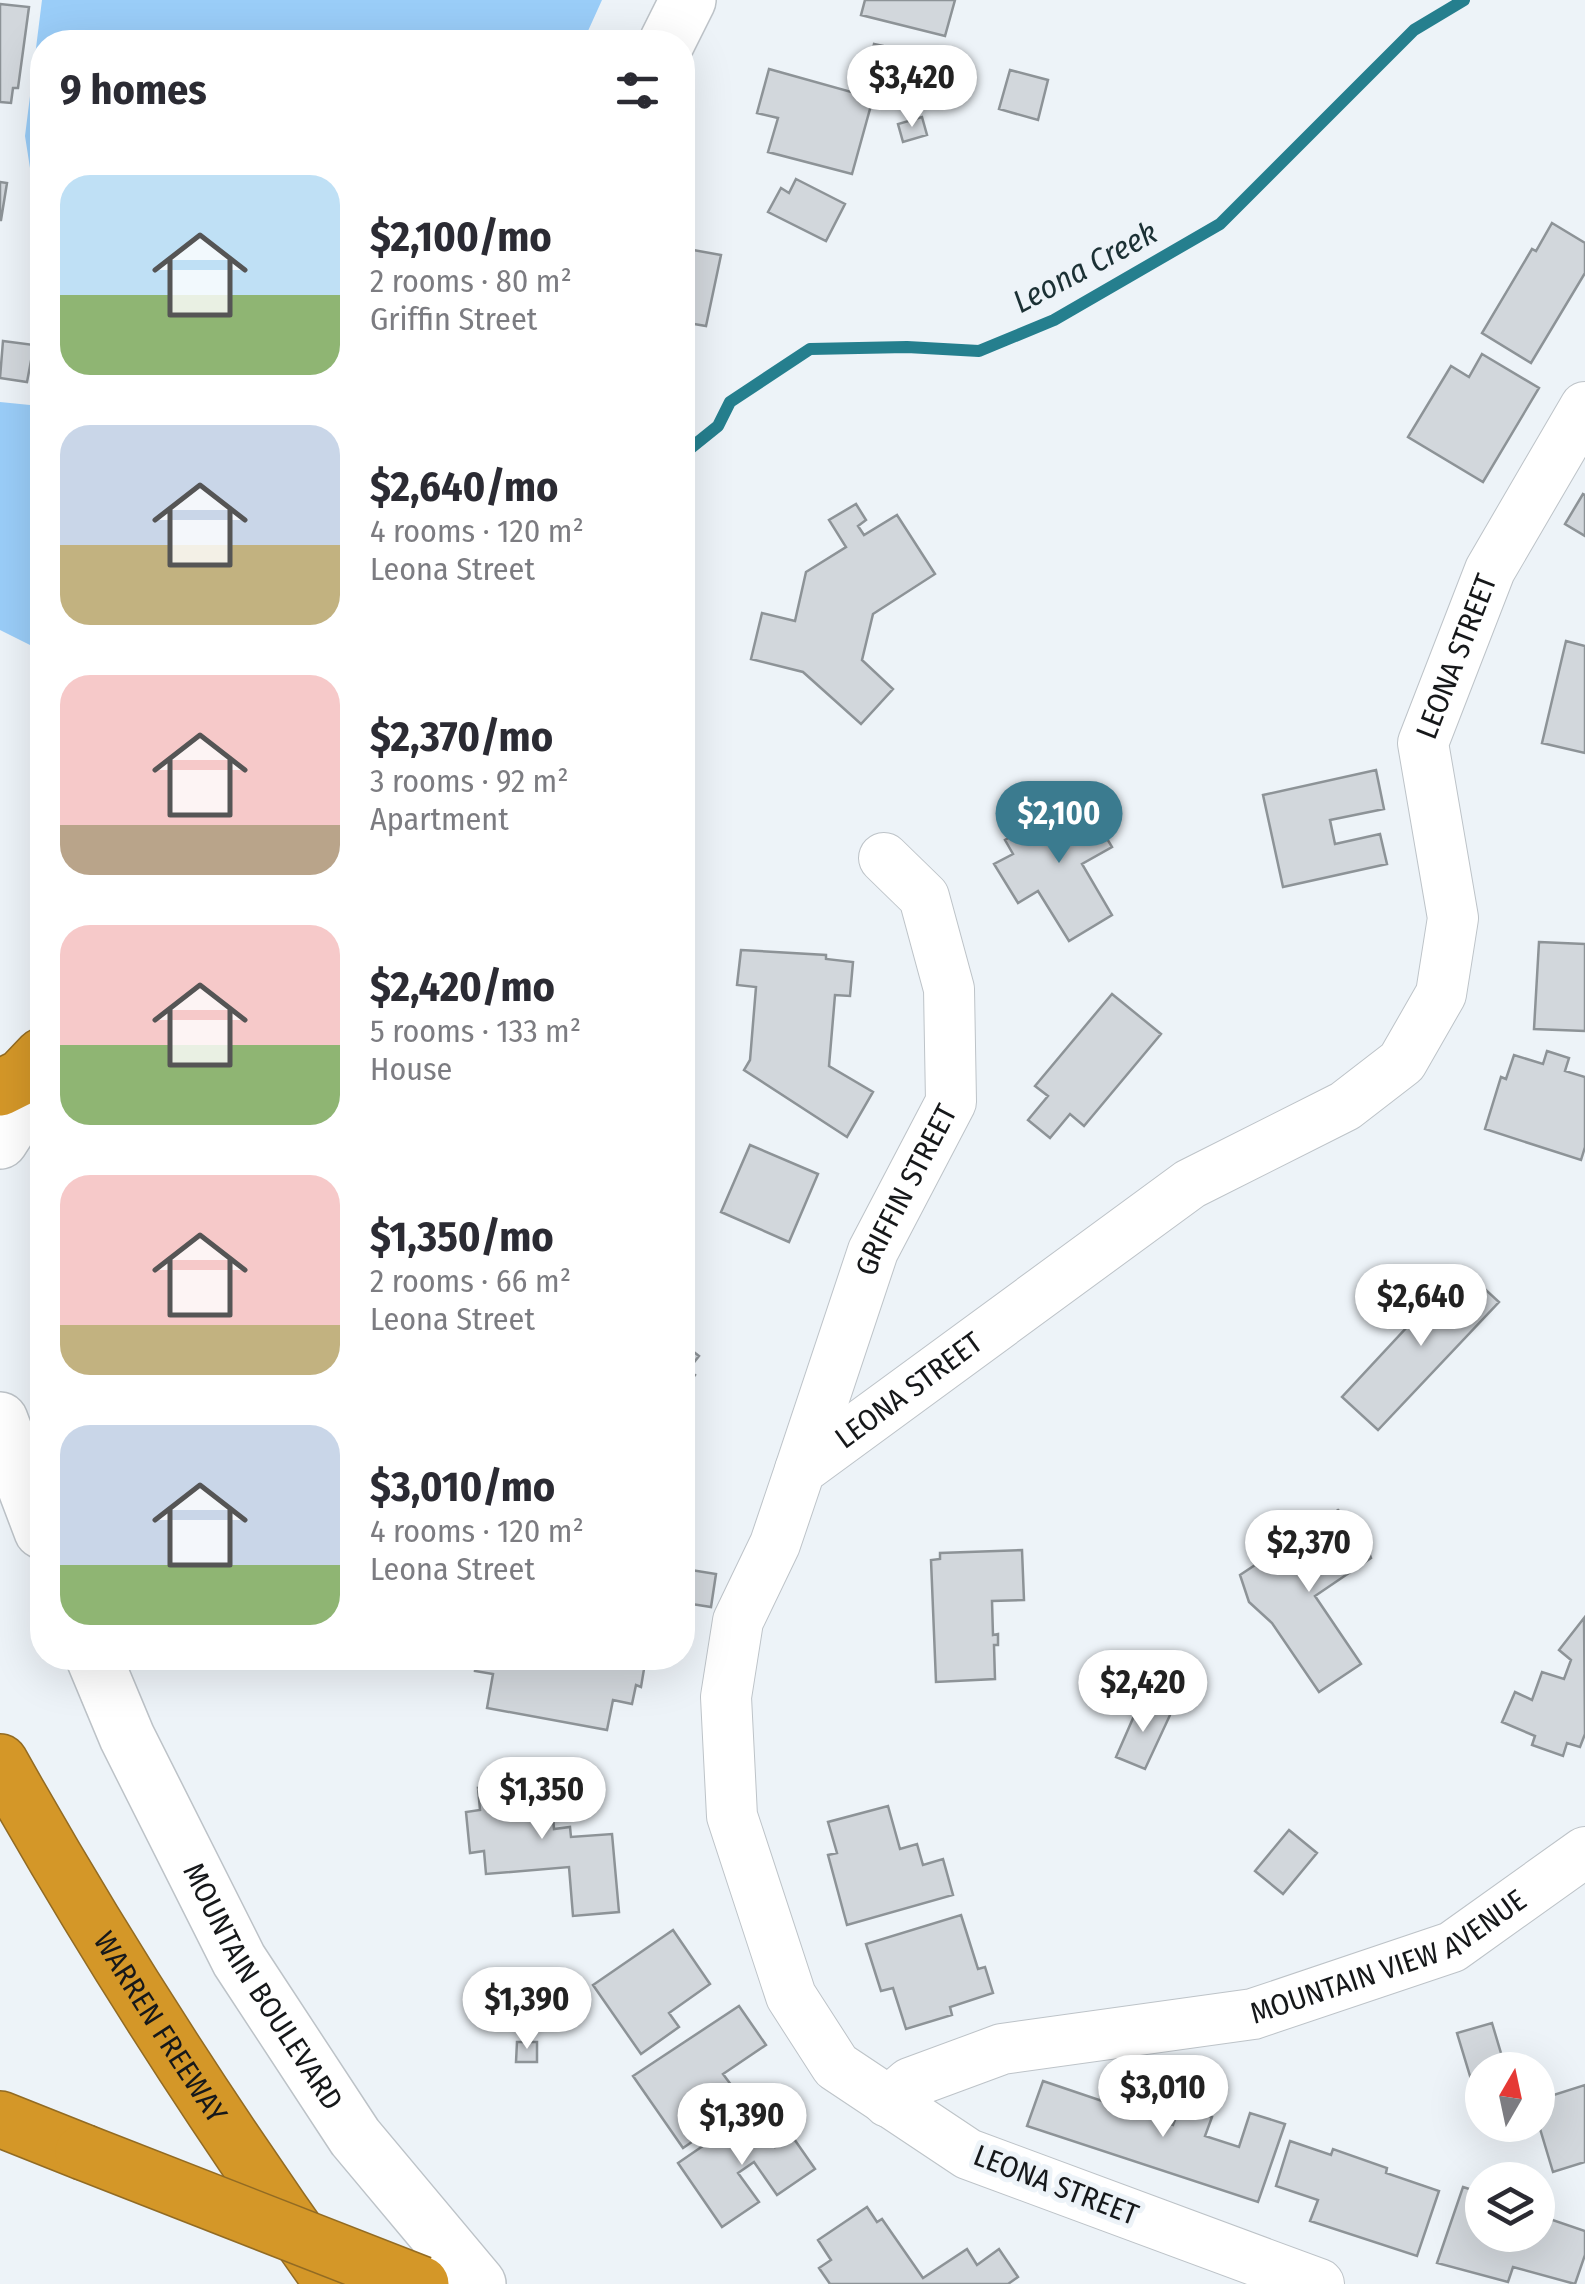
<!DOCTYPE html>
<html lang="en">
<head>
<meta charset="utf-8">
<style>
  body { margin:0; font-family:"Fira Sans Condensed",sans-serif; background:#f2f2f3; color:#2b2b33; height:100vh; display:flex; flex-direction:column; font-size:38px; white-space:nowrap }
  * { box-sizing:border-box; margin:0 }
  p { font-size:32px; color:#7c7c81 }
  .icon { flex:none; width:55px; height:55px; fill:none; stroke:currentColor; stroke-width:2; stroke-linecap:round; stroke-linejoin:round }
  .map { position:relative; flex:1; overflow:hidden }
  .side { position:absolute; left:30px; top:30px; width:665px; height:1640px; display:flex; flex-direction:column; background:#fff; border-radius:40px; box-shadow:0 10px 40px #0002 }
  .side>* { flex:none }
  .needle { width:65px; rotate:9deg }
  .buttons { position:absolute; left:1465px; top:2052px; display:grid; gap:20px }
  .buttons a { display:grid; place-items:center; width:90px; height:90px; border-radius:50%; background:#fff; box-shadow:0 10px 40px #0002; font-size:50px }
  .price { position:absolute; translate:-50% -85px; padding:0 22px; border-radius:35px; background:#fff; color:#222; font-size:32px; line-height:65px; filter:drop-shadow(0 2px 5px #0008) }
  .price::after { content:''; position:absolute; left:50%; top:60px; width:30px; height:22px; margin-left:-15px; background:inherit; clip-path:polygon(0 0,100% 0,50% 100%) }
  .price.on { background:#3b7b8f; color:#fff }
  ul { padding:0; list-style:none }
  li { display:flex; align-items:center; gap:30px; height:250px; padding:0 30px }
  li span { display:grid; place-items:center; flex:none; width:280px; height:200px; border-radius:30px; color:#555 }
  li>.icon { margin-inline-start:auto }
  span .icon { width:120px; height:120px; fill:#fffc; stroke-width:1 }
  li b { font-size:42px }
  h2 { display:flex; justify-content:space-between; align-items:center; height:120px; padding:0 30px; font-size:42px }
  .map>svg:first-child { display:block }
  .green { fill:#9acdf8 }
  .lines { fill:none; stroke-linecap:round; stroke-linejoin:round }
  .stream { stroke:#257f8e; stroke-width:12 }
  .building { fill:#d2d7dc; stroke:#8d9397; stroke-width:2.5 }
  .minor-casing { stroke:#bdc3c8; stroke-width:52 }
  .tertiary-casing { stroke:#bdc3c8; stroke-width:58 }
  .motorway-casing { stroke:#926b23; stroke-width:58 }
  .minor { stroke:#fff; stroke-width:50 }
  .tertiary { stroke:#fff; stroke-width:55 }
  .motorway { stroke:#d49728; stroke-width:55 }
  .motorway-bridge-casing { stroke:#926b23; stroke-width:58; stroke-linecap:butt }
  .motorway-bridge { stroke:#d49728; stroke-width:55 }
  .labels { text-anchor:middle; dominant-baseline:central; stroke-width:10; stroke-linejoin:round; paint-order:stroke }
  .street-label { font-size:30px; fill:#16181a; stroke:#edf3f8 }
  .water-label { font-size:32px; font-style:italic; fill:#1b3034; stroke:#edf3f8 }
</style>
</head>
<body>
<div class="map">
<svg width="1585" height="2284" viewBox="0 0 1585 2284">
  <rect width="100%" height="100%" fill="#edf3f8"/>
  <!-- green -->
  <path class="green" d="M42,0H602L583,42H42V245L25,136Z
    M42,341V651L0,630V402L30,405Z"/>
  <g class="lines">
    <!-- stream -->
    <path class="stream" d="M682,455L718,426L730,402L810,349L907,347L979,351L1054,320L1220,224L1414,30L1464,0"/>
  </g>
  <!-- building -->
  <path class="building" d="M865,0H955L945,36L861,15Z
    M0,4L29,7L18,88H13L11,103L0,102Z
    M874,44L924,55L915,92L866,81Z
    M769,69L873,98L852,174L768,152L778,118L757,113Z
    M1010,70L1048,80L1038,120L999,109Z
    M922,117L927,135L903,142L898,124Z
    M796,179L845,204L826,241L768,212L781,188L789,193Z
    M0,182L7,183L1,220H0Z
    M1552,223L1585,243V273L1531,363L1482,333L1532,249L1536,251Z
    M682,248L721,255L706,326L682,322Z
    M3,341L34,345L27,382L0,378Z
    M1482,354L1539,388L1483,482L1408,437L1451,366L1469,377Z
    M1583,494L1585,495V536L1565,524Z
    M856,504L866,520L858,526L864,535L897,515L935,574L873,614L862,660L893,689L861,724L803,672L751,659L762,613L795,621L806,572L846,547L829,520Z
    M1566,641L1585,646V753L1542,743Z
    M1376,770L1384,809L1330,820L1335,844L1380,834L1387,864L1283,887L1263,795Z
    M1081,795L1112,847L1082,864L1112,915L1069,941L1038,891L1018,903L994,864L1013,854L1005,840Z
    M1539,942L1585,944V1031L1534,1029Z
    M741,950L826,955V959L853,962L850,996L835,995L829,1066L873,1092L847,1137L744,1070L750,1060L756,987L737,985Z
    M1112,994L1161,1034L1084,1126L1070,1114L1050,1138L1028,1120L1048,1096L1035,1086Z
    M1547,1051L1569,1058L1565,1071L1585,1077V1147L1581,1160L1485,1129L1501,1077L1506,1079L1514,1055L1543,1064Z
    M750,1145L818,1174L789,1242L721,1212Z
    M1462,1268L1499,1302L1378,1430L1342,1397Z
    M682,1343L699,1356L688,1370L695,1375L682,1392Z
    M1338,1510L1361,1531L1371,1558L1315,1596L1361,1664L1319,1692L1272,1623L1249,1602L1240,1575Z
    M1022,1550L1024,1600L992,1601L993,1635L998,1634V1645H994L995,1679L936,1682L931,1560L940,1559V1553Z
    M691,1570L716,1574L711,1607L685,1603Z
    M1584,1618L1585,1734L1580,1747L1567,1743L1563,1756L1532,1745L1535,1736L1502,1722L1515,1692L1532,1700L1542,1672L1564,1679L1571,1660L1559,1650Z
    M477,1658H640L638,1668L644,1669L641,1687L636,1685L632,1704L613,1700L607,1730L487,1708L493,1674L475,1671Z
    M1141,1700L1171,1713L1145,1769L1116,1757Z
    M549,1772V1779L555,1778L557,1804H552L554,1829L570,1827L571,1837L612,1834L619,1912L573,1916L569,1867L486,1874L484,1851L470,1853L466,1812L480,1810L478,1788L513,1785L512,1774Z
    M888,1806L900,1849L917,1844L923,1865L943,1859L953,1895L847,1925L828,1855L837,1853L828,1822Z
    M1289,1830L1317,1853L1283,1894L1255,1871Z
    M961,1915L978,1969L985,1967L993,1993L950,2007L952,2015L906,2029L893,1988L881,1991L866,1944Z
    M673,1930L710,1984L669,2013L679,2027L641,2054L593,1985Z
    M739,2006L766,2045L723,2074L746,2105L683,2148L633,2076Z
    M1492,2023L1506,2070H1482V2086L1474,2089L1457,2033Z
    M517,2042H537V2062H516Z
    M1043,2081L1173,2125L1180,2106L1212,2117L1205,2136L1239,2147L1250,2113L1285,2124L1258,2202L1027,2126Z
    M1585,2085V2162L1553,2172L1538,2122V2100Z
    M751,2113L775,2147L792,2136L815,2169L777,2195L754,2162L738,2173L759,2202L722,2227L678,2163Z
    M1290,2141L1331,2155L1333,2149L1387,2168L1386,2173L1439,2191L1417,2256L1310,2221L1318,2200L1276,2186Z
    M1463,2187L1482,2193V2235H1538V2215L1585,2231V2255L1575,2284L1513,2267L1508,2282L1437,2263Z
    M867,2207L877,2222L882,2219L923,2278L967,2249L977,2265L999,2249L1018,2277L1008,2284H830L819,2268L831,2260L818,2240Z"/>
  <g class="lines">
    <!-- minor casing -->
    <g class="minor-casing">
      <g id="minor">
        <path id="s1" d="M800,1470L873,1251L951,1102L949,989L924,897L884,858"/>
        <path id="s2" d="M888,2102L910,2083L1002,2049L1253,2014L1452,1947L1585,1852"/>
        <path id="s3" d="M1319,2284L968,2154L836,2066L791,1996L732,1816L726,1697L738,1621L775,1544L800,1470L1190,1184L1345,1106L1402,1062L1441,994L1453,918L1423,743L1490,570L1585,407"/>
      </g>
    </g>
    <!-- tertiary casing -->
    <g class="tertiary-casing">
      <g id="tertiary">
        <path d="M667,42L688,0"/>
        <path d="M0,1141L42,1076"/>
        <path d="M0,1420L42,1531"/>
        <path id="s4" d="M94,1658L127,1737L239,1960L355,2137L478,2284"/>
      </g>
    </g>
    <!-- motorway casing -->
    <g class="motorway-casing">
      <g id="motorway">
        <path d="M0,1088L22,1077L42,1056"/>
        <path id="s5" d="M0,1762C101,1942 213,2116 333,2284"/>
        <path d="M0,2119L83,2152"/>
      </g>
    </g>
    <!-- minor -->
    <use href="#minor" class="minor"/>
    <!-- tertiary -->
    <use href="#tertiary" class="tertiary"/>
    <!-- motorway -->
    <use href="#motorway" class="motorway"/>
    <!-- motorway-bridge casing -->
    <g class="motorway-bridge-casing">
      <path id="motorway-bridge" d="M83,2152L421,2284"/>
    </g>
    <!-- motorway-bridge -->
    <use href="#motorway-bridge" class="motorway-bridge"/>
  </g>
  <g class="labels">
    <!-- street labels -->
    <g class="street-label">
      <text stroke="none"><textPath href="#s3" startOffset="2320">LEONA STREET</textPath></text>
      <text stroke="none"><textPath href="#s1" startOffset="300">GRIFFIN STREET</textPath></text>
      <text stroke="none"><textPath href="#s3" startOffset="1300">LEONA STREET</textPath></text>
      <text stroke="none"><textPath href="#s2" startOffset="528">MOUNTAIN VIEW AVENUE</textPath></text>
      <text stroke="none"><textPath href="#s4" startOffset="370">MOUNTAIN BOULEVARD</textPath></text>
      <text stroke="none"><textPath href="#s5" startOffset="310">WARREN FREEWAY</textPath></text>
      <text transform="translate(1056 2185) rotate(21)">LEONA STREET</text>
    </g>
    <!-- water labels -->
    <g class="water-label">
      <text transform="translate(1085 267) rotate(-28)">Leona Creek</text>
    </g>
  </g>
</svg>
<div class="buttons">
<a><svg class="needle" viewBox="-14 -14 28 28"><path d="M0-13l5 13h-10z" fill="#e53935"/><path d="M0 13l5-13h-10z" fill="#7c7c81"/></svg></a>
<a><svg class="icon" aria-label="layers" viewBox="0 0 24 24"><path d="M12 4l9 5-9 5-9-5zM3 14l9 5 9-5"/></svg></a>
</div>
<b class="price" style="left:912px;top:130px">$3,420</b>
<b class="price on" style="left:1059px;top:866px">$2,100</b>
<b class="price" style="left:1421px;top:1349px">$2,640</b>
<b class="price" style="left:1309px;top:1595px">$2,370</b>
<b class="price" style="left:1143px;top:1735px">$2,420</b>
<b class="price" style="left:542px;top:1842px">$1,350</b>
<b class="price" style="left:527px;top:2052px">$1,390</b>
<b class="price" style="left:1163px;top:2140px">$3,010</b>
<b class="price" style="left:742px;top:2168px">$1,390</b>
<section class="side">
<h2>9 homes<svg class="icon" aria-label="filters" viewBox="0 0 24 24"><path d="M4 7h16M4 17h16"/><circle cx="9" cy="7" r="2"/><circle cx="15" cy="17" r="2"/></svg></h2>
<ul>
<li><span style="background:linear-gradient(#bfe0f5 60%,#8fb573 0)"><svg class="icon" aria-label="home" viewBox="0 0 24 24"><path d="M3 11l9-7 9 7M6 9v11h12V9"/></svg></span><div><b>$2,100/mo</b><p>2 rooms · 80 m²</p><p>Griffin Street</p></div></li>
<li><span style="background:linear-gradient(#c9d6e8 60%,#c2b280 0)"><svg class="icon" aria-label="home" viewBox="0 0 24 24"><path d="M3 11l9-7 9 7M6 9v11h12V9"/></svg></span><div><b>$2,640/mo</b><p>4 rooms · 120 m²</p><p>Leona Street</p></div></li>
<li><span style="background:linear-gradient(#f6c9c9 75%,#b9a48a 0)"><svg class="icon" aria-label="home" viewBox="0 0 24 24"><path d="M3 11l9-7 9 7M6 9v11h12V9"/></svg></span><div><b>$2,370/mo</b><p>3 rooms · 92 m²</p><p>Apartment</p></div></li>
<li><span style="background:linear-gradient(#f6c9c9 60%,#8fb573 0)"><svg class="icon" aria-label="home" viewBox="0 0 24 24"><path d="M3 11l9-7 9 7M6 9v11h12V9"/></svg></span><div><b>$2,420/mo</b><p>5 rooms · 133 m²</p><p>House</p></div></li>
<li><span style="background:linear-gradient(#f6c9c9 75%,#c2b280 0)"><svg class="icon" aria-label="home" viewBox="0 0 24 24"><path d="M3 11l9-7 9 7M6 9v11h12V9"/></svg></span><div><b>$1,350/mo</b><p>2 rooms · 66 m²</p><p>Leona Street</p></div></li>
<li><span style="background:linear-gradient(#c9d6e8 70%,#8fb573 0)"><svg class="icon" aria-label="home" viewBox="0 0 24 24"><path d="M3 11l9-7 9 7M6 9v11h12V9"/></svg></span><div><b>$3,010/mo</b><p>4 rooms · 120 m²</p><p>Leona Street</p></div></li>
</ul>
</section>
</div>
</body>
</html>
